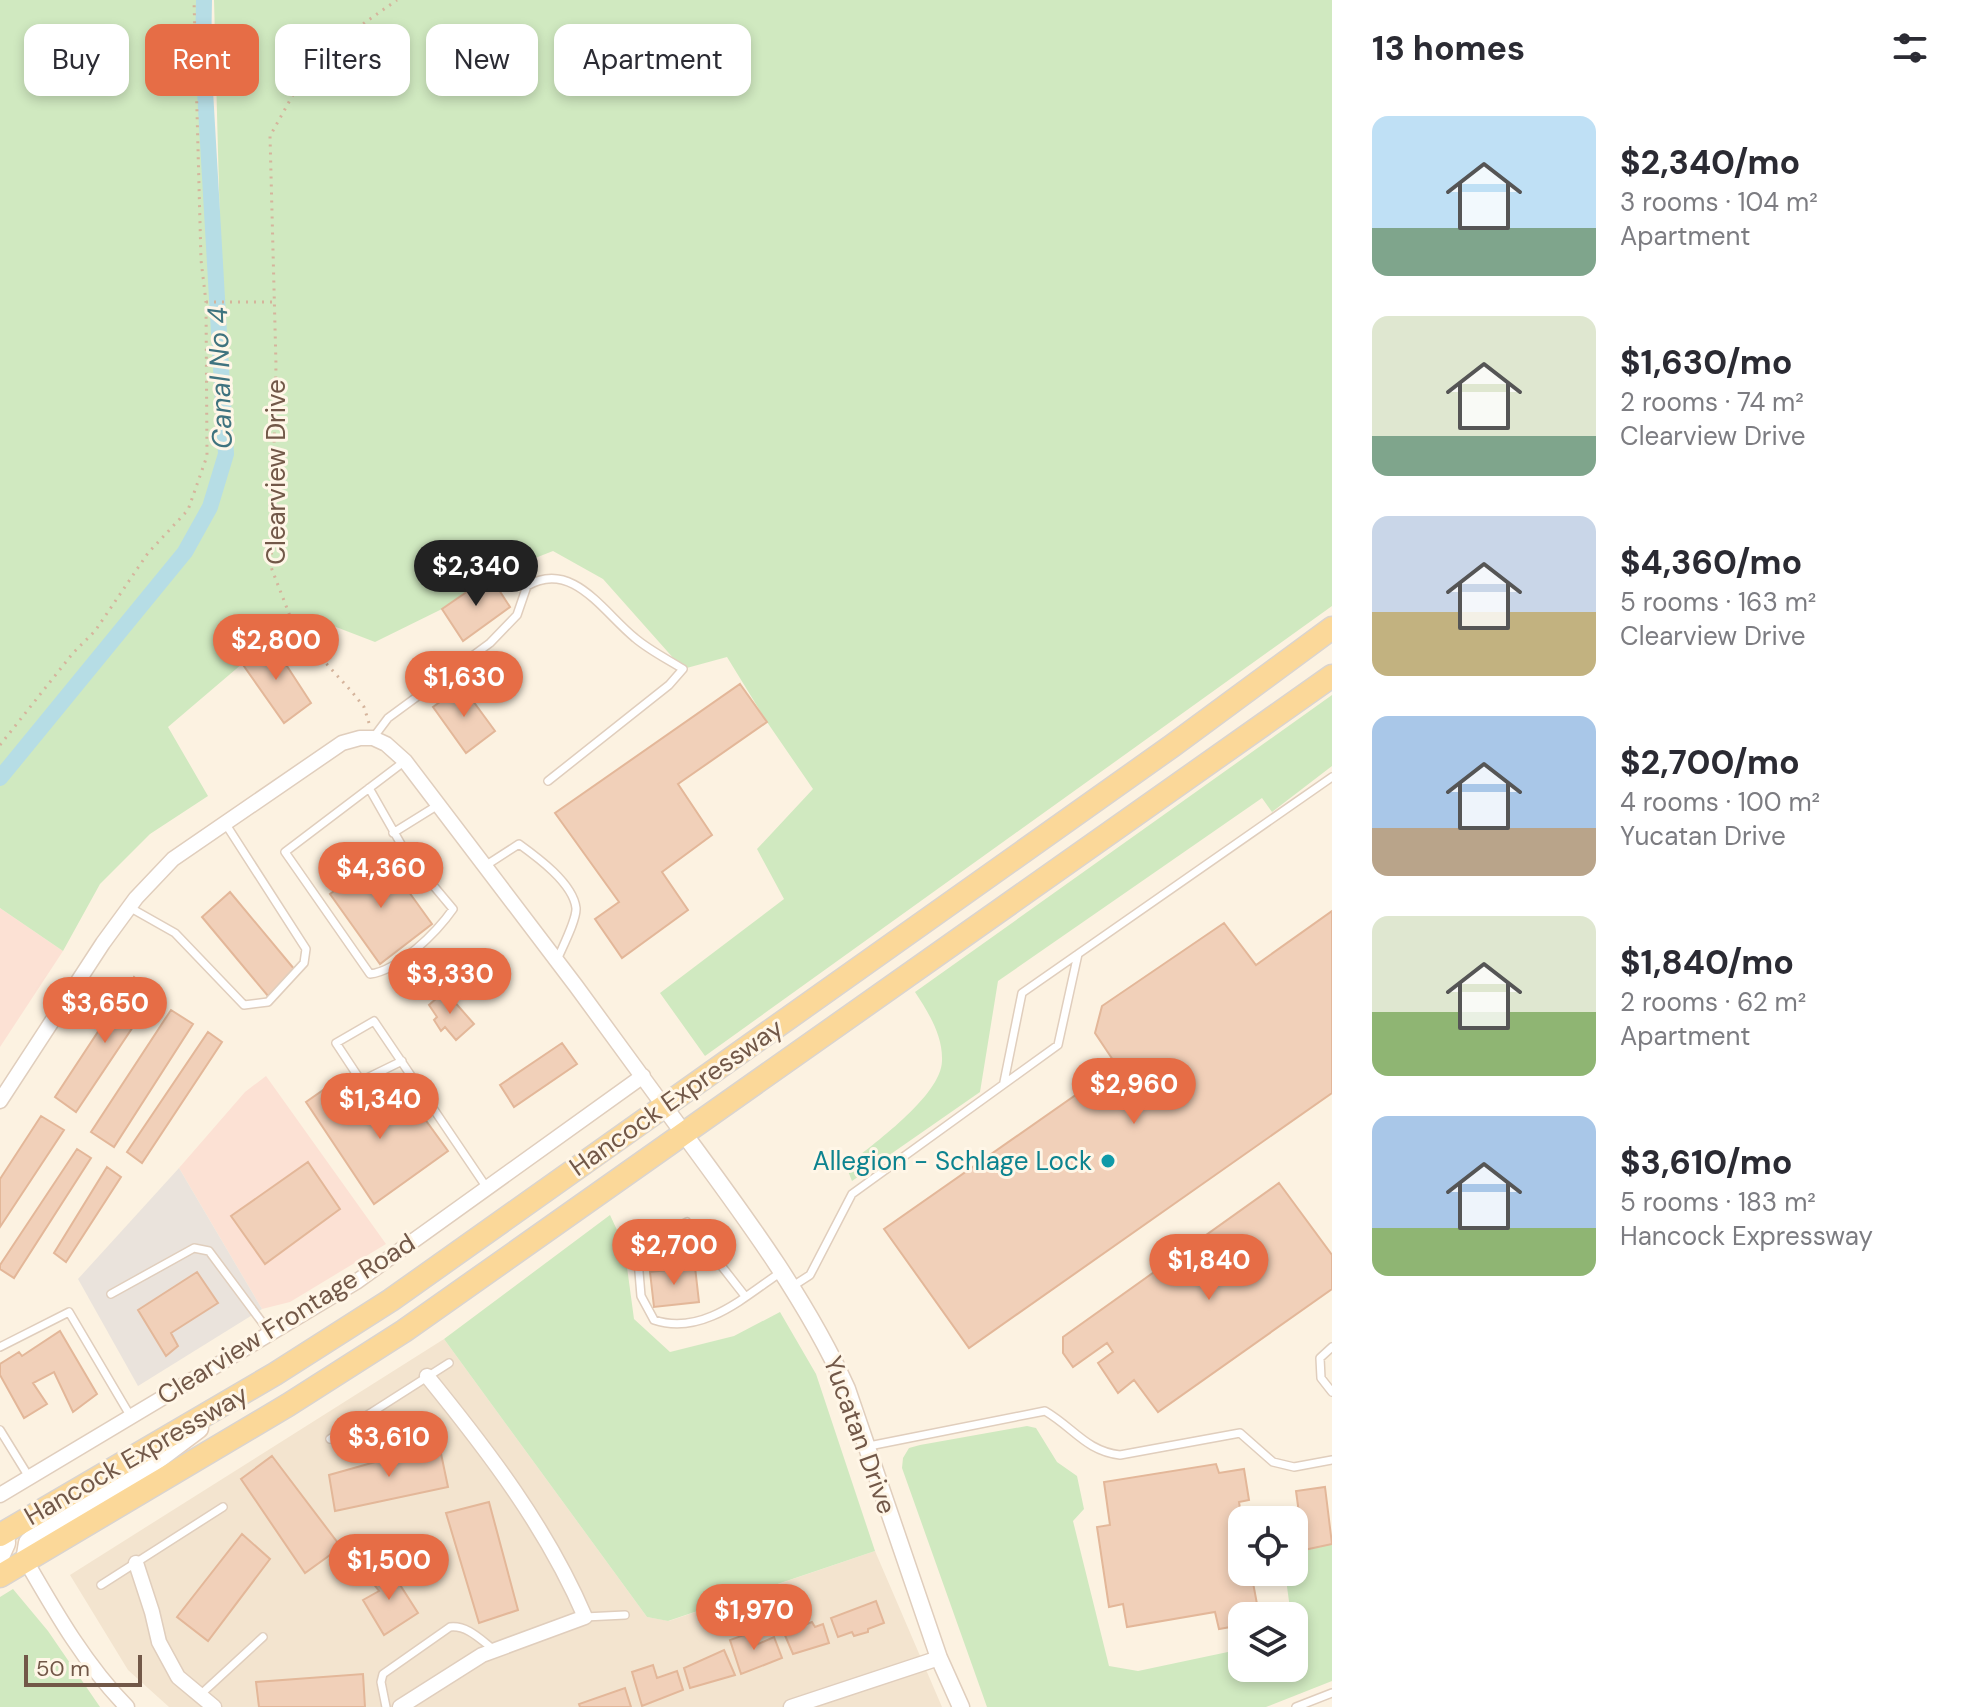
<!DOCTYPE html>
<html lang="en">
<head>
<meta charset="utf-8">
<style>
  body { margin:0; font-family:"DM Sans",sans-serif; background:#f7f7f7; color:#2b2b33; height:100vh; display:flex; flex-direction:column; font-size:30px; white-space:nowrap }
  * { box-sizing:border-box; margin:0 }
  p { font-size:26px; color:#7c7c81 }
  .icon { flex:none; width:44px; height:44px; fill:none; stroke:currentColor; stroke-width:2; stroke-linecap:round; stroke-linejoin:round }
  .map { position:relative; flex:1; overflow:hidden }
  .sheet { display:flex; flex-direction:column; background:#fff; width:640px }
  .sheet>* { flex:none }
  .guide { position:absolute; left:24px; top:24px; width:760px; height:72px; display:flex; gap:16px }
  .fabs { position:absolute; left:1228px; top:1506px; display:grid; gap:16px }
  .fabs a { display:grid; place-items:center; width:80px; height:80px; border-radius:16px; background:#fff; box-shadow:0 4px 12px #0003; font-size:40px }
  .scale { position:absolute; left:24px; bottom:20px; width:118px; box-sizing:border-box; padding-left:8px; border:4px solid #725848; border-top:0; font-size:22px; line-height:28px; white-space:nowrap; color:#725848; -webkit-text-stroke:6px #fff6e7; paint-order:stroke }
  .price { position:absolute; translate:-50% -68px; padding:0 18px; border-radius:28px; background:#e66d46; color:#fff; font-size:26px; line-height:52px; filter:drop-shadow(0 2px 4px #0008) }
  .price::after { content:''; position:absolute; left:50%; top:48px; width:24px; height:18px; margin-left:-12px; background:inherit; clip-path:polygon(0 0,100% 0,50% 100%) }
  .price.on { background:#222; color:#fff }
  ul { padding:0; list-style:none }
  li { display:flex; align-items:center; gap:24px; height:200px; padding:0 40px }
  li span { display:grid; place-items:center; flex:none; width:224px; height:160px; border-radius:16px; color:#555 }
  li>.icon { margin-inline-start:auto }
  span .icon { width:96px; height:96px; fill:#fffc; stroke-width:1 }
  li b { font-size:34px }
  h2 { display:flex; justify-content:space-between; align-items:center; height:96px; padding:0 40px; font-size:34px }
  .chip { padding:0 28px; border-radius:16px; background:#fff; box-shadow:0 4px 12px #0003; font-size:28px; line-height:72px }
  .chip.on { background:#e66d46; color:#fff }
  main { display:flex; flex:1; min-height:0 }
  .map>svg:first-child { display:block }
  .residential { fill:#f3e4cf }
  .commercial { fill:#fce1d4 }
  .industrial { fill:#eae3dc }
  .green { fill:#d0e9c0 }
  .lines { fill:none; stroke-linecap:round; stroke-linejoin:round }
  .canal { stroke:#b6dde5; stroke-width:16 }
  .building { fill:#f1d0b9; stroke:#e3b799; stroke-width:2 }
  .service-casing { stroke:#e0cebd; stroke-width:10 }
  .minor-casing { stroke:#e0cebd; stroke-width:17 }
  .tertiary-casing { stroke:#e0cebd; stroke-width:19 }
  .secondary-casing { stroke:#e5cfbb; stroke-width:23 }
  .primary-casing { stroke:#dad4cf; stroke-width:25 }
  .path { stroke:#d5b49c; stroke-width:3; stroke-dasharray:2 6; stroke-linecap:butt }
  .service { stroke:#fff; stroke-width:7 }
  .minor { stroke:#fff; stroke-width:14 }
  .tertiary { stroke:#fff; stroke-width:16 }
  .secondary { stroke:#fff; stroke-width:20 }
  .primary { stroke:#fbd899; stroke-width:22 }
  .culture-dot { fill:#0f9aa8; stroke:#fff6e7; stroke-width:3 }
  .labels { text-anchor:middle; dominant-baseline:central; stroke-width:6; stroke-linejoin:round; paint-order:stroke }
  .street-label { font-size:26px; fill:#725848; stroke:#fff6e7 }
  .culture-label { font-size:26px; fill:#0d838f; stroke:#fff6e7; text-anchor:end }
  .water-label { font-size:28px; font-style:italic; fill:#3f737f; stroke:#fff6e7 }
</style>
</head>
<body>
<main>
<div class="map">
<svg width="1332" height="1707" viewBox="0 0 1332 1707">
  <rect width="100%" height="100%" fill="#fcf2e1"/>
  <!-- residential -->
  <path class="residential" d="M444,1339L647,1617L669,1621L875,1551L942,1707H169L128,1670L70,1575Z"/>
  <!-- commercial -->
  <path class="commercial" d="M0,908L63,951L0,1047Z
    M266,1076L386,1244L290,1302L262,1309L179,1168L245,1092Z"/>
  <!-- industrial -->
  <path class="industrial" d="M179,1168L262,1309L138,1386L78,1279Z"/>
  <!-- green -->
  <path class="green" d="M0,0H202L203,56L225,417L214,0H1332V606L705,1056L660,993L784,899L757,849L813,789L767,722L727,657L683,669L603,579L553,551L490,576L442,609L375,642L323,622L270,640L168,727L208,796L150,834L100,884L63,951L0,908Z
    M1332,695V766L1272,812L1262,798L998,981L980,1092L852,1181L846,1166C872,1145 941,1096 942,1061C943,1035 928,1012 915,992Z
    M610,1215L624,1245L634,1319L670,1352L734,1336L780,1312L816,1374L875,1551L668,1621L647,1617L444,1339Z
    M1027,1426L1036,1428L1057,1462L1077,1476L1084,1509L1073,1521L1109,1666L1138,1671L1242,1649V1668H1294V1616H1291L1285,1572H1294V1552L1332,1544V1681L1266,1707H987L902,1468L903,1458L909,1448L920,1445Z
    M13,1589L48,1631L100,1707H0V1597Z"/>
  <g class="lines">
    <!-- canal -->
    <path class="canal" d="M0,778L185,552L210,507L226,454L203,56L204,0"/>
  </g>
  <!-- building -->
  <path class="building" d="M490,576L510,607L463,641L442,609Z
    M270,640L311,703L284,723L241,662Z
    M740,684L767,722L678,784L712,835L662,872L688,910L622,958L595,919L619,902L555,813Z
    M462,686L495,731L466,753L433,707Z
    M383,856L432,924L380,964L330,894Z
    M230,892L295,970L268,996L202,917Z
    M1332,911V1093L969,1348L884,1229L1117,1066L1095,1033L1102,1006L1224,923L1256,965Z
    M134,977L155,994L76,1112L55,1097Z
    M445,991L474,1024L456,1040L445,1027L441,1031L434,1020L437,1017L429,1005Z
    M171,1010L193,1024L114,1147L91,1132Z
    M208,1032L222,1042L142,1163L127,1152Z
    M562,1043L577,1064L514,1107L500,1085Z
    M329,1086L355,1123L403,1089L448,1151L374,1204L306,1102Z
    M41,1116L64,1130L0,1227V1179Z
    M77,1149L91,1158L14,1278L0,1269V1265Z
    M308,1162L340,1209L265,1264L231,1216Z
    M107,1167L121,1177L66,1262L54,1253Z
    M1279,1183L1332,1255V1289L1158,1412L1134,1380L1118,1393L1098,1363L1113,1352L1107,1343L1073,1367L1063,1353V1337Z
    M695,1267L699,1302L654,1307L650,1272Z
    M197,1272L218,1303L171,1333L178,1346L166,1356L138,1310Z
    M60,1331L97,1394L73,1412L54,1372L33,1383L47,1404L24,1418L0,1375V1364L19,1352L22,1356Z
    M439,1444L448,1487L335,1511L329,1475Z
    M272,1456L341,1547L305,1573L241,1479Z
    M1216,1464L1219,1473L1244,1469L1249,1500L1239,1502L1242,1521V1572H1251L1257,1604L1242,1607V1625L1219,1629L1215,1612L1127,1627L1123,1604L1109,1607L1097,1527L1110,1525L1104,1482Z
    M1325,1487L1332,1544L1304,1550L1296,1491Z
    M489,1502L518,1610L479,1623L446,1513Z
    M242,1534L270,1559L208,1641L177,1617Z
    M388,1566L418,1613L384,1635L363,1600L379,1591L369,1578Z
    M876,1601L884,1623L868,1629V1632L854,1636L852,1632L838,1637L831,1618Z
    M812,1622L815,1627L823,1624L829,1643L793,1654L784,1633Z
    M752,1632L756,1645L774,1637L782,1658L741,1674L730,1640Z
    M724,1650L735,1675L690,1688L684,1668Z
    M653,1665L657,1678L677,1671L683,1690L642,1706L632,1672Z
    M363,1674L365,1707H259L256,1682Z
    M625,1688L631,1707H580L579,1704Z"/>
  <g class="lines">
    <!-- service casing -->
    <g class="service-casing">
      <path id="service" d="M373,738L388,718L490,643L517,615L527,586C572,559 603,612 635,638C649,650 667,659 683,669L669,685L548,781
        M369,788L406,853L453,909C437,932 398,971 370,974L285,852L405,761
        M393,833L438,805
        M485,866L519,844C537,857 573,883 576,908C577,919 562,948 557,960
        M129,907L175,933L244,1005L268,1002L304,963L306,949L225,823
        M402,1061L361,1081L336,1043L374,1021L487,1188
        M1004,1082L1022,993L1332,777
        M793,1286L810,1275L852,1194L1058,1045L1078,954
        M111,1294L194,1248L209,1251L270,1333
        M745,1296L687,1222L637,1248L641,1296L654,1320C702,1336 743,1298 781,1272
        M0,1347L69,1312L131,1417
        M1332,1347L1320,1358L1321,1378L1332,1392
        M0,1430L29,1477
        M330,1439L449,1363
        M869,1446L1045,1411C1074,1428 1086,1451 1120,1455L1240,1433L1273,1462L1294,1467L1332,1460
        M101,1585L223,1507
        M585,1617L625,1615
        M200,1695L263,1637
        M386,1707L381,1682L383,1674L450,1627C467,1625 480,1639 493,1649
        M1296,1707L1332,1693"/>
    </g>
    <!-- minor casing -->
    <g class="minor-casing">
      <path id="minor" d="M0,1101L103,943L136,898L173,859L342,743L360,738H373L386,744L405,761L576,986L663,1105
        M0,1495L356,1282L643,1076
        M26,1561C56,1613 85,1664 127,1707
        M136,1563L152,1612L159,1642L178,1677L214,1707
        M400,1707L482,1655L585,1617C547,1528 488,1451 427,1376
        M791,1707L939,1658"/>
    </g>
    <!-- tertiary casing -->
    <g class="tertiary-casing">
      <path id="tertiary" d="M663,1105C729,1196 801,1287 847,1389L939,1658L961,1707"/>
    </g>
    <!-- secondary casing -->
    <g class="secondary-casing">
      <path id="secondary" d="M0,1554L5,1543L4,1533
        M26,1561L29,1543L38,1535L138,1473L198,1428"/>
    </g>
    <!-- primary casing -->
    <g class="primary-casing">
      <path id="primary" d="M0,1535L275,1374L391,1300L1172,746L1332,628
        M0,1576L288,1405L404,1331L1332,676"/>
    </g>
    <!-- path -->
    <path class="path" d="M206,302H274
      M369,723L364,707L352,692L295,629L271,567L276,365L270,136L313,59L397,0
      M0,745L73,653L95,631L148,553L188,510L207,456L206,302L201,260L194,0"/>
    <!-- service -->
    <use href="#service" class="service"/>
    <!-- minor -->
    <use href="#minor" class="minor"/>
    <!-- tertiary -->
    <use href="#tertiary" class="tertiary"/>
    <!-- secondary -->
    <use href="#secondary" class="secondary"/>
    <!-- primary -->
    <use href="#primary" class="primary"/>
  </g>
  <!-- markers -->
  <circle class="culture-dot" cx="1108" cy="1161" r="8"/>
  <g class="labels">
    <!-- street labels -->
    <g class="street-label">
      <text transform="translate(276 472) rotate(-90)">Clearview Drive</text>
      <text transform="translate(676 1097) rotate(-35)">Hancock Expressway</text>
      <text transform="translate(286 1319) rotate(-32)">Clearview Frontage Road</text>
      <text transform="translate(860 1435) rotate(70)">Yucatan Drive</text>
      <text transform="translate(136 1455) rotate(-30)">Hancock Expressway</text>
    </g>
    <!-- culture labels -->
    <g class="culture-label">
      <text x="1092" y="1161">Allegion - Schlage Lock</text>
    </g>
    <!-- water labels -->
    <g class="water-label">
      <text transform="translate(220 378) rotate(-92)">Canal No 4</text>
    </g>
  </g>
</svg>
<div class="fabs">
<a><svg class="icon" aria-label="locate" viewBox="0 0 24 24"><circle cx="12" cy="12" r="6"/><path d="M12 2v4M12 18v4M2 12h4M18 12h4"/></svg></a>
<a><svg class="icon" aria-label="layers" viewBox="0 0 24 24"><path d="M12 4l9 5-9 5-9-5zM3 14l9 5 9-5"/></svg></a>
</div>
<div class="scale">50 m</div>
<b class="price on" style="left:476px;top:608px">$2,340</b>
<b class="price" style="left:276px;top:682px">$2,800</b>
<b class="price" style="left:464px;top:719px">$1,630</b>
<b class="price" style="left:381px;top:910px">$4,360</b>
<b class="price" style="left:450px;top:1016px">$3,330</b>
<b class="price" style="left:105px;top:1045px">$3,650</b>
<b class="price" style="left:1134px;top:1126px">$2,960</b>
<b class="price" style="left:380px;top:1141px">$1,340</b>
<b class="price" style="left:674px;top:1287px">$2,700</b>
<b class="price" style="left:1209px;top:1302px">$1,840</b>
<b class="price" style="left:389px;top:1479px">$3,610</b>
<b class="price" style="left:389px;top:1602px">$1,500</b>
<b class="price" style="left:754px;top:1652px">$1,970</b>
<div class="guide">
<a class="chip">Buy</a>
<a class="chip on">Rent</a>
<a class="chip">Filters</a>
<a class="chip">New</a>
<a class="chip">Apartment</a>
</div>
</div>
<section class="sheet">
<h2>13 homes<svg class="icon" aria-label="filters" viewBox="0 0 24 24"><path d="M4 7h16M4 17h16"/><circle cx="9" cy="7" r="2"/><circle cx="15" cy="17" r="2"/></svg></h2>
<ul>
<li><span style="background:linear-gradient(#bfe0f5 70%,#7fa58c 0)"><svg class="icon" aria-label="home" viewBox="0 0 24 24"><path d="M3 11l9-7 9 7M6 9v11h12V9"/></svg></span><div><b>$2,340/mo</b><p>3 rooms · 104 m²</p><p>Apartment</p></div></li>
<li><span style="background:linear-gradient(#dfe7d0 75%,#7fa58c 0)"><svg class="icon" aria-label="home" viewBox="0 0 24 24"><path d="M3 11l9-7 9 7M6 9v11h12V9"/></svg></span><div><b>$1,630/mo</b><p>2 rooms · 74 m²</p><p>Clearview Drive</p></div></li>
<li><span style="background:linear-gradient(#c9d6e8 60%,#c2b280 0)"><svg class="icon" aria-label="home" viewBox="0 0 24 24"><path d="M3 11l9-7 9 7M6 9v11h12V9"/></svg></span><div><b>$4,360/mo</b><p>5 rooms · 163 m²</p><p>Clearview Drive</p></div></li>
<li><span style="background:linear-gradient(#a9c7e8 70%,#b9a48a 0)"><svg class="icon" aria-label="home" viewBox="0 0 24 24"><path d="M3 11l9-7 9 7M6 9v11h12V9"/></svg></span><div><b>$2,700/mo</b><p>4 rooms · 100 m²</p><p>Yucatan Drive</p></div></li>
<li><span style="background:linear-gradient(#dfe7d0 60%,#8fb573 0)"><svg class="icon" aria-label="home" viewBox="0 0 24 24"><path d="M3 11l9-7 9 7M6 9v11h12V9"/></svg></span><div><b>$1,840/mo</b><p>2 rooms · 62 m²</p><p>Apartment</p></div></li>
<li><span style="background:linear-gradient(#a9c7e8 70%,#8fb573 0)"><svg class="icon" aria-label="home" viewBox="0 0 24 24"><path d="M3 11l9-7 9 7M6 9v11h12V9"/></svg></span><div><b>$3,610/mo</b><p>5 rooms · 183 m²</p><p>Hancock Expressway</p></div></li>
</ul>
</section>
</main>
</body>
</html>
